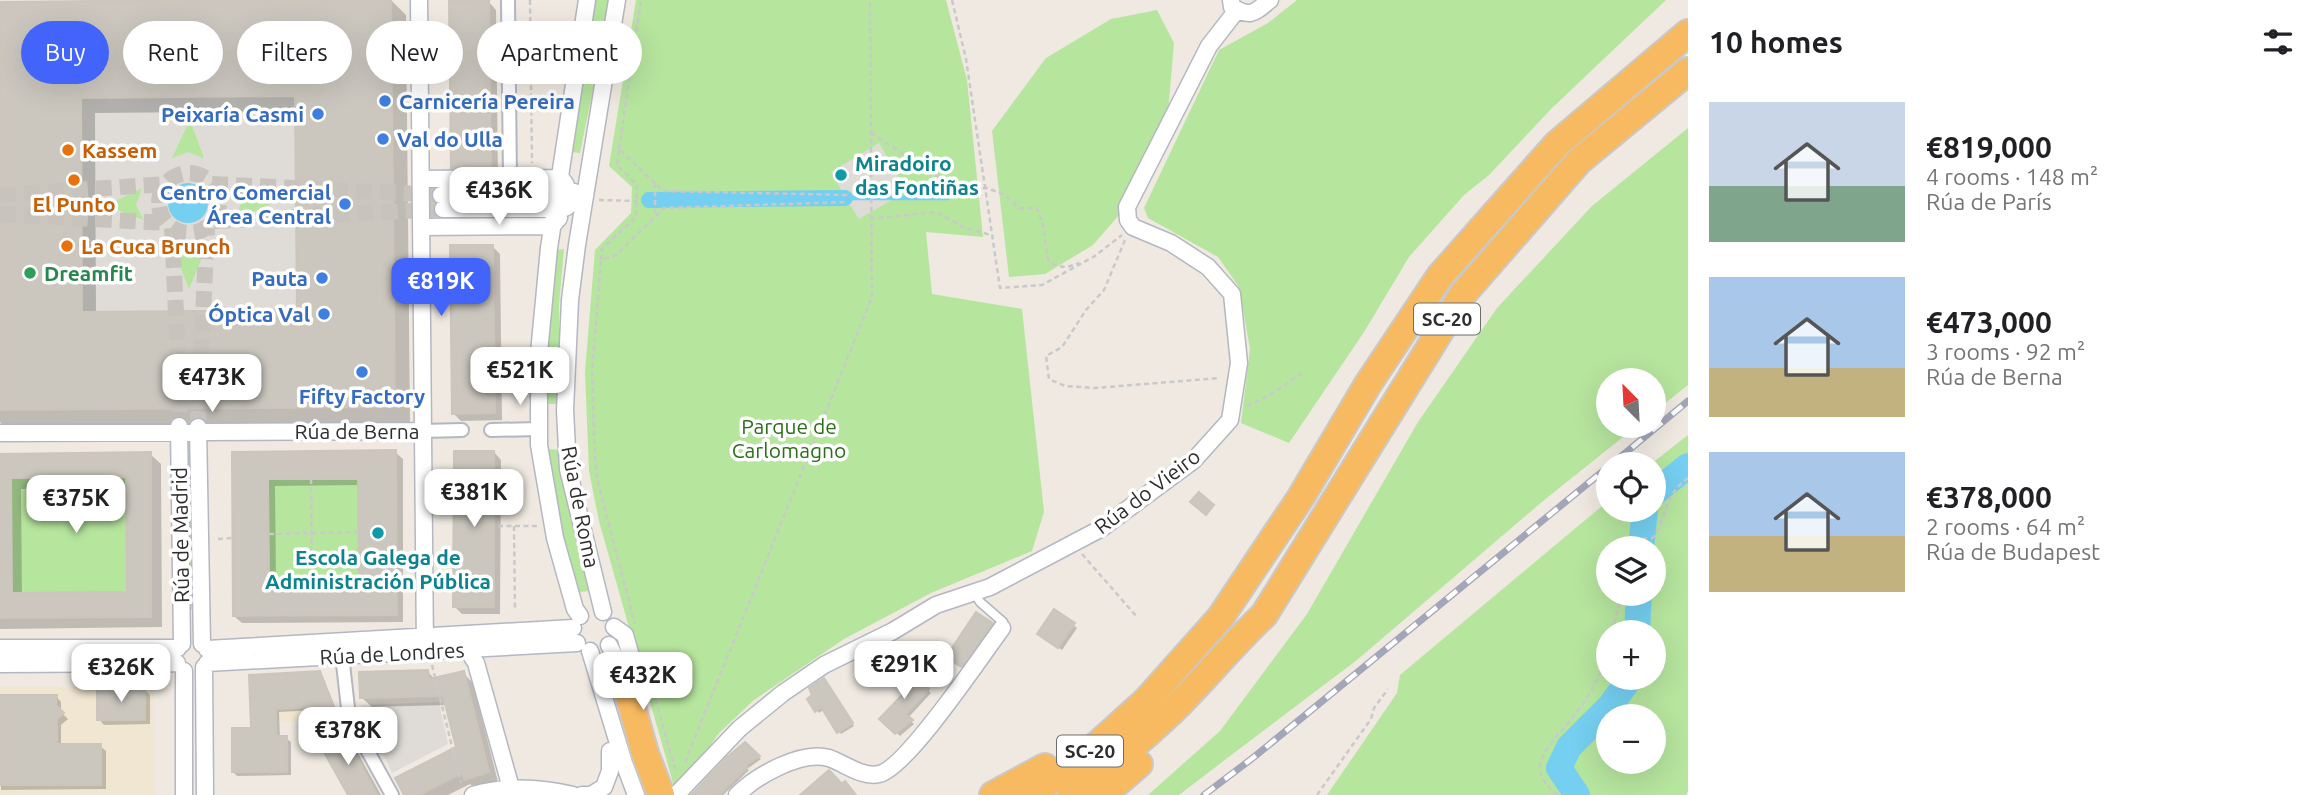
<!DOCTYPE html>
<html lang="en">
<head>
<meta charset="utf-8">
<style>
  body { margin:0; font-family:Ubuntu,sans-serif; background:#f2f2f2; color:#202124; height:100vh; display:flex; flex-direction:column; font-size:26px; white-space:nowrap }
  * { box-sizing:border-box; margin:0 }
  p { font-size:23px; color:#757577 }
  .icon { flex:none; width:38px; height:38px; fill:none; stroke:currentColor; stroke-width:2; stroke-linecap:round; stroke-linejoin:round }
  .map { position:relative; flex:1; overflow:hidden }
  .side { display:flex; flex-direction:column; background:#fff; width:630px }
  .side>* { flex:none }
  .top-card { position:absolute; left:21px; top:21px; width:665px; height:63px; display:flex; gap:14px }
  .needle { width:46px; rotate:336deg }
  .fabs { position:absolute; left:1596px; top:368px; display:grid; gap:14px }
  .fabs a { display:grid; place-items:center; width:70px; height:70px; border-radius:50%; background:#fff; box-shadow:0 7px 28px #0002; font-size:35px }
  .price { position:absolute; translate:-50% -60px; padding:0 16px; border-radius:14px; background:#fff; color:#222; font-size:23px; line-height:46px; filter:drop-shadow(0 2px 4px #0008) }
  .price::after { content:''; position:absolute; left:50%; top:42px; width:21px; height:16px; margin-left:-10px; background:inherit; clip-path:polygon(0 0,100% 0,50% 100%) }
  .price.active { background:#4264fb; color:#fff }
  ul { padding:0; list-style:none }
  li { display:flex; align-items:center; gap:21px; height:175px; padding:0 21px }
  li span { display:grid; place-items:center; flex:none; width:196px; height:140px; border-radius:0px; color:#555 }
  li>.icon { margin-inline-start:auto }
  span .icon { width:84px; height:84px; fill:#fffc; stroke-width:1 }
  li b { font-size:30px }
  h2 { display:flex; justify-content:space-between; align-items:center; height:84px; padding:0 21px; font-size:30px }
  .tag { padding:0 24px; border-radius:32px; background:#fff; box-shadow:0 7px 28px #0002; font-size:24px; line-height:63px }
  .tag.active { background:#4264fb; color:#fff }
  main { display:flex; flex:1; min-height:0 }
  .map>svg:first-child { display:block }
  .education { fill:#f0e6d1 }
  .green { fill:#b6e59e; fill-rule:evenodd }
  .plaza { fill:#dfdcd8; fill-rule:evenodd }
  .water { fill:#75cff0 }
  .shadow { fill:#0003; fill-rule:evenodd }
  .lines { fill:none; stroke-linecap:round; stroke-linejoin:round }
  .stream { stroke:#75cff0; stroke-width:4.5 }
  .canal { stroke:#75cff0; stroke-width:16 }
  .river { stroke:#75cff0; stroke-width:26 }
  .building { fill:#cbc7bf; stroke:#cbc5ba; stroke-width:2; fill-rule:evenodd }
  .minor-tunnel { stroke:#c8c4bd; stroke-width:16; stroke-dasharray:16 8; stroke-linecap:butt }
  .service-casing { stroke:#b4b7c1; stroke-width:11 }
  .pedestrian-casing { stroke:#b4b7c1; stroke-width:16 }
  .minor-casing { stroke:#b4b7c1; stroke-width:19 }
  .trunk-casing { stroke:#c9c9c9; stroke-width:30 }
  .path { stroke:#c9c9c9; stroke-width:2.5; stroke-dasharray:5 3.5; stroke-linecap:butt }
  .service { stroke:#fff; stroke-width:8 }
  .pedestrian { stroke:#fff; stroke-width:12 }
  .minor { stroke:#fff; stroke-width:16 }
  .trunk { stroke:#f8ba60; stroke-width:26 }
  .rail-casing { stroke:#a3a6b8; stroke-width:7 }
  .rail { stroke:#fff; stroke-width:4.5; stroke-dasharray:13; stroke-linecap:butt }
  .shop-dot { fill:#3f7fe0; stroke:#fff; stroke-width:2.5 }
  .food-dot { fill:#e8710a; stroke:#fff; stroke-width:2.5 }
  .culture-dot { fill:#0f9aa8; stroke:#fff; stroke-width:2.5 }
  .leisure-dot { fill:#2e9e5b; stroke:#fff; stroke-width:2.5 }
  .labels { text-anchor:middle; dominant-baseline:central; stroke-width:7; stroke-linejoin:round; paint-order:stroke }
  .shield { fill:#fff; stroke:#6d6d6d; stroke-width:2 }
  .shield-label { font-size:19px; font-weight:bold; fill:#2e2e2e }
  .shop-label { font-size:21px; font-weight:bold; fill:#366cbe; stroke:#fff; text-anchor:end }
  .food-label { font-size:21px; font-weight:bold; fill:#c56008; stroke:#fff; text-anchor:start }
  .culture-label { font-size:21px; font-weight:bold; fill:#0d838f; stroke:#fff; text-anchor:start }
  .leisure-label { font-size:21px; font-weight:bold; fill:#27864d; stroke:#fff; text-anchor:start }
  .park-label { font-size:21px; fill:#2c6e1b; stroke:#fff }
  .street-label { font-size:21px; fill:#2e2e2e; stroke:#fff }
</style>
</head>
<body>
<main>
<div class="map">
<svg width="1688" height="795" viewBox="0 0 1688 795">
  <rect width="100%" height="100%" fill="#efe9e1"/>
  <!-- education -->
  <path class="education" d="M320,671L323,680H326V687L335,709L325,715L315,719V714L289,723L258,716L257,710H250L249,675Z
    M0,687H154V795H0Z"/>
  <!-- green -->
  <path class="green" d="M596,0H611L580,153L572,152Z
    M636,0H946L967,80L983,237L926,232L932,294L1022,309L1044,512L1032,551L931,593L844,639L754,700L719,733L679,790H675L599,521L589,471L585,372L595,250L631,213L632,187L609,166Z
    M1297,0H1666L1552,108L1489,175L1464,195L1409,257L1364,332L1289,443L1241,423L1250,349L1239,287L1218,257L1148,218L1144,208L1219,50L1268,23Z
    M1157,10L1174,43L1168,112L1119,215L1093,245L1045,274L1009,277L992,131L1046,58L1111,19Z
    M190,119L205,160L171,159Z
    M1688,128V385L1654,412V380H1608V425H1638L1543,501L1357,660L1230,756L1179,795H1148L1220,731L1307,614L1418,422L1497,308L1592,206Z
    M232,186L275,203L234,220Z
    M143,187L145,221L104,205Z
    M207,247L189,290L172,249L190,256Z
    M564,249L559,305V404H545V347L555,250Z
    M1688,435V791L1686,795H1327L1397,693L1400,675L1608,501V509H1654V464H1651ZM1608,548H1654V593H1608ZM1608,632H1654V677H1608ZM1608,716H1654V761H1608Z
    M546,449L561,450L593,591L577,592L554,506Z
    M188,458H194L195,609L187,610Z
    M126,477L127,592L12,593L11,478Z
    M268,479H358L359,578H269Z"/>
  <!-- plaza -->
  <path class="plaza" d="M295,96L297,310L82,312L81,98ZM190,119L205,159L188,152L172,158ZM233,187L274,203L235,220L241,203ZM142,188L136,205L144,221L105,206ZM206,248L189,289L173,249L190,256Z
    M879,143L907,191L859,219L850,205H847V193H843L831,172Z
    M439,702L448,744L392,773L361,705Z"/>
  <!-- water -->
  <path class="water" d="M168 203a20 20 0 1 1 40 0a20 20 0 1 1-40 0Z"/>
  <!-- shadow -->
  <path class="shadow" d="M391,0L406,15L410,422L3,425L0,422V4ZM297,111L298,312L96,314L95,113Z
    M489,2L496,10L498,174L460,175L453,168Z
    M492,246L500,254L502,420L461,421L454,414Z
    M395,452L403,459V622L242,623L234,616L233,454ZM360,485L361,579L276,580L275,486Z
    M494,452L501,460L500,614H462L455,607Z
    M150,454L161,464L162,627L0,629V455ZM128,487V594L22,595L21,489Z
    M1054,611L1077,628L1062,650L1043,637Z
    M992,624L994,626L964,668L950,659Z
    M872,655L881,664L872,672L860,661Z
    M907,670L931,693L908,718L914,724L900,736L882,719L906,693Z
    M428,672L435,680L463,673L473,683L498,782L475,789L470,784L448,795H406L458,748L447,705L372,707L361,697Z
    M319,673L323,677L336,709L279,712L280,738H286L291,742V775L237,776L233,772L253,730L250,677Z
    M826,682L854,726L841,734L824,709L819,713L817,710Z
    M144,689L150,695V724L104,725L99,719Z
    M0,696H56L61,702V712L68,719L61,725V746H100L106,751V789L1,790Z
    M343,735L354,746L381,795H350Z
    M744,744L761,759L747,769L749,770L723,795H694Z"/>
  <g class="lines">
    <!-- stream -->
    <path class="stream" d="M845,198H948"/>
    <!-- canal -->
    <path class="canal" d="M649,200L845,198"/>
    <!-- river -->
    <path class="river" d="M1654,493L1688,466
      M1641,548L1645,509
      M1637,632L1639,593
      M1577,795L1559,768L1569,747L1610,706L1631,677"/>
  </g>
  <!-- building -->
  <path class="building" d="M191,0H391L395,407L0,410V2ZM295,96L297,310L82,312L81,98Z
    M489,0L491,168H451L449,1Z
    M450,245H493L495,413L452,414Z
    M396,450L397,615L233,616L232,452ZM268,479H358L359,578H269Z
    M454,451H494V607H453Z
    M151,452V617L0,618V454ZM126,477L127,592L12,593L11,478Z
    M1199,492L1214,505L1206,515L1190,502Z
    M1054,609L1075,623L1058,648L1037,634Z
    M976,612L993,623L961,667L946,657Z
    M907,668L929,689L906,714L913,720L895,734L879,719L904,693L893,683Z
    M428,670L429,679L464,671L489,772L464,780L462,773L419,795H404L395,778L456,747L443,696L360,698L359,672Z
    M320,671L333,706L276,709V736H287V772H232V728H251L249,675Z
    M824,678L853,723L837,733L821,707L815,712L807,699L812,695L809,688Z
    M97,688H145V720H97Z
    M0,695H57L56,705L64,713L57,719V744H101V785H0Z
    M344,733L360,763L377,795H348L320,745Z
    M745,742L760,756L746,765L748,767L719,795H691L727,757Z
    M829,770L842,784L845,781L856,795H800Z"/>
  <g class="lines">
    <!-- minor-tunnel -->
    <path class="minor-tunnel" d="M159 203a30 30 0 1 1 60 0a30 30 0 1 1-60 0Z
      M212,184L441,195
      M0,195L167,184
      M0,214L167,223
      M214,221L443,209
      M172,228L180,398L179,426
      M198,427L207,228"/>
    <!-- service casing -->
    <g class="service-casing">
      <path id="service" d="M974,592L980,602L1003,622L1002,628"/>
    </g>
    <!-- pedestrian casing -->
    <g class="pedestrian-casing">
      <path id="pedestrian" d="M508,0L510,179
        M491,430L539,429
        M423,431L462,430
        M342,655L349,717L392,795"/>
    </g>
    <!-- minor casing -->
    <g class="minor-casing">
      <path id="minor" d="M419,0L425,651
        M1231,0L1232,7C1251,18 1254,13 1270,0
        M421,179L561,178L566,185
        M441,195L546,193L564,189L574,192L575,198L567,207L562,209H443
        M421,227L552,226L559,218
        M179,426L182,644
        M198,427L202,644
        M0,433L423,431
        M603,612L568,469L565,410L570,300L577,245L617,0
        M580,616L575,609L555,538L539,445V353L549,248L587,0
        M614,627L625,635L639,685
        M609,645L622,671V677
        M0,648H178
        M207,649L573,628
        M467,649L476,663L511,788
        M590,651L624,763L636,795
        M207,663L577,643
        M0,664L177,663
        M204,667L205,795
        M184,795V671
        M473,795C507,785 539,787 573,795
        M582,795H591L604,787L610,771V751
        M676,795L740,728L783,693L824,665L893,631L936,605L990,587L1102,528L1194,460L1230,420L1239,363L1232,294L1208,267L1171,243L1133,227L1128,220L1127,207L1209,46L1237,10
        M737,795C756,776 801,750 829,758C844,763 862,778 879,774C906,769 982,655 1002,628"/>
    </g>
    <!-- trunk casing -->
    <g class="trunk-casing">
      <path id="trunk" d="M622,671L645,753L661,795
        M993,795L1045,767
        M1030,795L1076,764L1146,701L1220,618L1301,497L1368,384L1440,276L1557,144L1688,33
        M1071,795C1106,770 1139,742 1171,712C1203,681 1231,646 1264,615L1463,294L1579,161L1688,71
        M1103,795L1139,764"/>
    </g>
    <!-- path -->
    <path class="path" d="M530,0L532,163
      M952,0L966,59L1000,288L1042,285L1095,256L1122,235
      M871,133L948,183L967,189L987,188L1005,195L1019,208H1037L1043,224L1048,260C1060,269 1066,268 1079,263
      M619,149L641,0
      M655,183V217
      M847,195L663,191L619,149L617,165L637,185L636,217L602,249L601,260L616,255L664,208L847,202
      M599,200L637,201
      M870,219L936,212L965,228L991,235
      M1125,240L1104,290L1086,310L1062,347L1046,356L1049,379L1065,386L1095,388L1220,378
      M601,261L592,370L595,458L598,483L635,624
      M1247,406L1270,395L1305,371
      M311,479L312,578
      M498,526H538
      M514,526L515,611
      M269,534L359,532
      M218,539L232,538
      M1615,548L1618,539L1653,538C1669,514 1662,497 1688,478
      M1082,554L1137,617
      M1612,632L1622,593
      M432,665L461,783
      M653,691L676,772
      M685,762L872,297L870,0
      M1317,795L1371,719L1374,708L1388,689
      M1558,795C1549,787 1540,781 1540,768C1541,748 1565,729 1576,713C1591,693 1603,673 1608,649"/>
    <!-- service -->
    <use href="#service" class="service"/>
    <!-- pedestrian -->
    <use href="#pedestrian" class="pedestrian"/>
    <!-- minor -->
    <use href="#minor" class="minor"/>
    <!-- trunk -->
    <use href="#trunk" class="trunk"/>
    <!-- rail casing -->
    <g class="rail-casing">
      <path id="rail" d="M1612,464L1688,401
        M1204,795L1254,757L1608,467"/>
    </g>
    <!-- rail -->
    <use href="#rail" class="rail"/>
  </g>
  <!-- markers -->
  <g class="shop-dot">
    <circle cx="385" cy="101" r="7"/>
    <circle cx="318" cy="114" r="7"/>
    <circle cx="383" cy="139" r="7"/>
    <circle cx="345" cy="204" r="7"/>
    <circle cx="322" cy="278" r="7"/>
    <circle cx="324" cy="314" r="7"/>
    <circle cx="362" cy="372" r="7"/>
  </g>
  <g class="food-dot">
    <circle cx="68" cy="150" r="7"/>
    <circle cx="74" cy="180" r="7"/>
    <circle cx="67" cy="246" r="7"/>
  </g>
  <g class="culture-dot">
    <circle cx="841" cy="175" r="7"/>
    <circle cx="378" cy="533" r="7"/>
  </g>
  <circle class="leisure-dot" cx="30" cy="273" r="7"/>
  <g class="labels">
    <!-- shield labels -->
    <g class="shield">
      <rect x="1414" y="303.5" width="66" height="31" rx="5"/>
      <rect x="1057" y="735.5" width="66" height="31" rx="5"/>
    </g>
    <g class="shield-label">
      <text x="1447" y="319">SC-20</text>
      <text x="1090" y="751">SC-20</text>
    </g>
    <!-- shop labels -->
    <g class="shop-label">
      <text x="399" y="101" text-anchor="start">Carnicería Pereira</text>
      <text x="304" y="114">Peixaría Casmi</text>
      <text x="397" y="139" text-anchor="start">Val do Ulla</text>
      <text x="331" y="192">Centro Comercial<tspan x="331" dy="24">Área Central</tspan></text>
      <text x="308" y="278">Pauta</text>
      <text x="310" y="314">Óptica Val</text>
      <text x="362" y="396" text-anchor="middle">Fifty Factory</text>
    </g>
    <!-- food labels -->
    <g class="food-label">
      <text x="82" y="150">Kassem</text>
      <text x="74" y="204" text-anchor="middle">El Punto</text>
      <text x="81" y="246">La Cuca Brunch</text>
    </g>
    <!-- culture labels -->
    <g class="culture-label">
      <text x="855" y="163">Miradoiro<tspan x="855" dy="24">das Fontiñas</tspan></text>
      <text x="378" y="557" text-anchor="middle">Escola Galega de<tspan x="378" dy="24">Administración Pública</tspan></text>
    </g>
    <!-- leisure labels -->
    <g class="leisure-label">
      <text x="44" y="273">Dreamfit</text>
    </g>
    <!-- park labels -->
    <g class="park-label">
      <text x="789" y="426">Parque de<tspan x="789" dy="24">Carlomagno</tspan></text>
    </g>
    <!-- street labels -->
    <g class="street-label">
      <text x="357" y="431">Rúa de Berna</text>
      <text transform="translate(1147 491) rotate(-37)">Rúa do Vieiro</text>
      <text transform="translate(581 507) rotate(79)">Rúa de Roma</text>
      <text transform="translate(180 535) rotate(-91)">Rúa de Madrid</text>
      <text transform="translate(392 653) rotate(-3)">Rúa de Londres</text>
    </g>
  </g>
</svg>
<div class="fabs">
<a><svg class="needle" viewBox="-14 -14 28 28"><path d="M0-13l5 13h-10z" fill="#e53935"/><path d="M0 13l5-13h-10z" fill="#757577"/></svg></a>
<a><svg class="icon" aria-label="locate" viewBox="0 0 24 24"><circle cx="12" cy="12" r="6"/><path d="M12 2v4M12 18v4M2 12h4M18 12h4"/></svg></a>
<a><svg class="icon" aria-label="layers" viewBox="0 0 24 24"><path d="M12 4l9 5-9 5-9-5zM3 14l9 5 9-5"/></svg></a>
<a>+</a>
<a>−</a>
</div>
<b class="price" style="left:499px;top:227px">€436K</b>
<b class="price active" style="left:441px;top:318px">€819K</b>
<b class="price" style="left:520px;top:407px">€521K</b>
<b class="price" style="left:212px;top:414px">€473K</b>
<b class="price" style="left:474px;top:529px">€381K</b>
<b class="price" style="left:76px;top:535px">€375K</b>
<b class="price" style="left:904px;top:701px">€291K</b>
<b class="price" style="left:121px;top:704px">€326K</b>
<b class="price" style="left:643px;top:712px">€432K</b>
<b class="price" style="left:348px;top:767px">€378K</b>
<div class="top-card">
<a class="tag active">Buy</a>
<a class="tag">Rent</a>
<a class="tag">Filters</a>
<a class="tag">New</a>
<a class="tag">Apartment</a>
</div>
</div>
<section class="side">
<h2>10 homes<svg class="icon" aria-label="filters" viewBox="0 0 24 24"><path d="M4 7h16M4 17h16"/><circle cx="9" cy="7" r="2"/><circle cx="15" cy="17" r="2"/></svg></h2>
<ul>
<li><span style="background:linear-gradient(#c9d6e8 60%,#7fa58c 0)"><svg class="icon" aria-label="home" viewBox="0 0 24 24"><path d="M3 11l9-7 9 7M6 9v11h12V9"/></svg></span><div><b>€819,000</b><p>4 rooms · 148 m²</p><p>Rúa de París</p></div></li>
<li><span style="background:linear-gradient(#a9c7e8 65%,#c2b280 0)"><svg class="icon" aria-label="home" viewBox="0 0 24 24"><path d="M3 11l9-7 9 7M6 9v11h12V9"/></svg></span><div><b>€473,000</b><p>3 rooms · 92 m²</p><p>Rúa de Berna</p></div></li>
<li><span style="background:linear-gradient(#a9c7e8 60%,#c2b280 0)"><svg class="icon" aria-label="home" viewBox="0 0 24 24"><path d="M3 11l9-7 9 7M6 9v11h12V9"/></svg></span><div><b>€378,000</b><p>2 rooms · 64 m²</p><p>Rúa de Budapest</p></div></li>
</ul>
</section>
</main>
</body>
</html>
